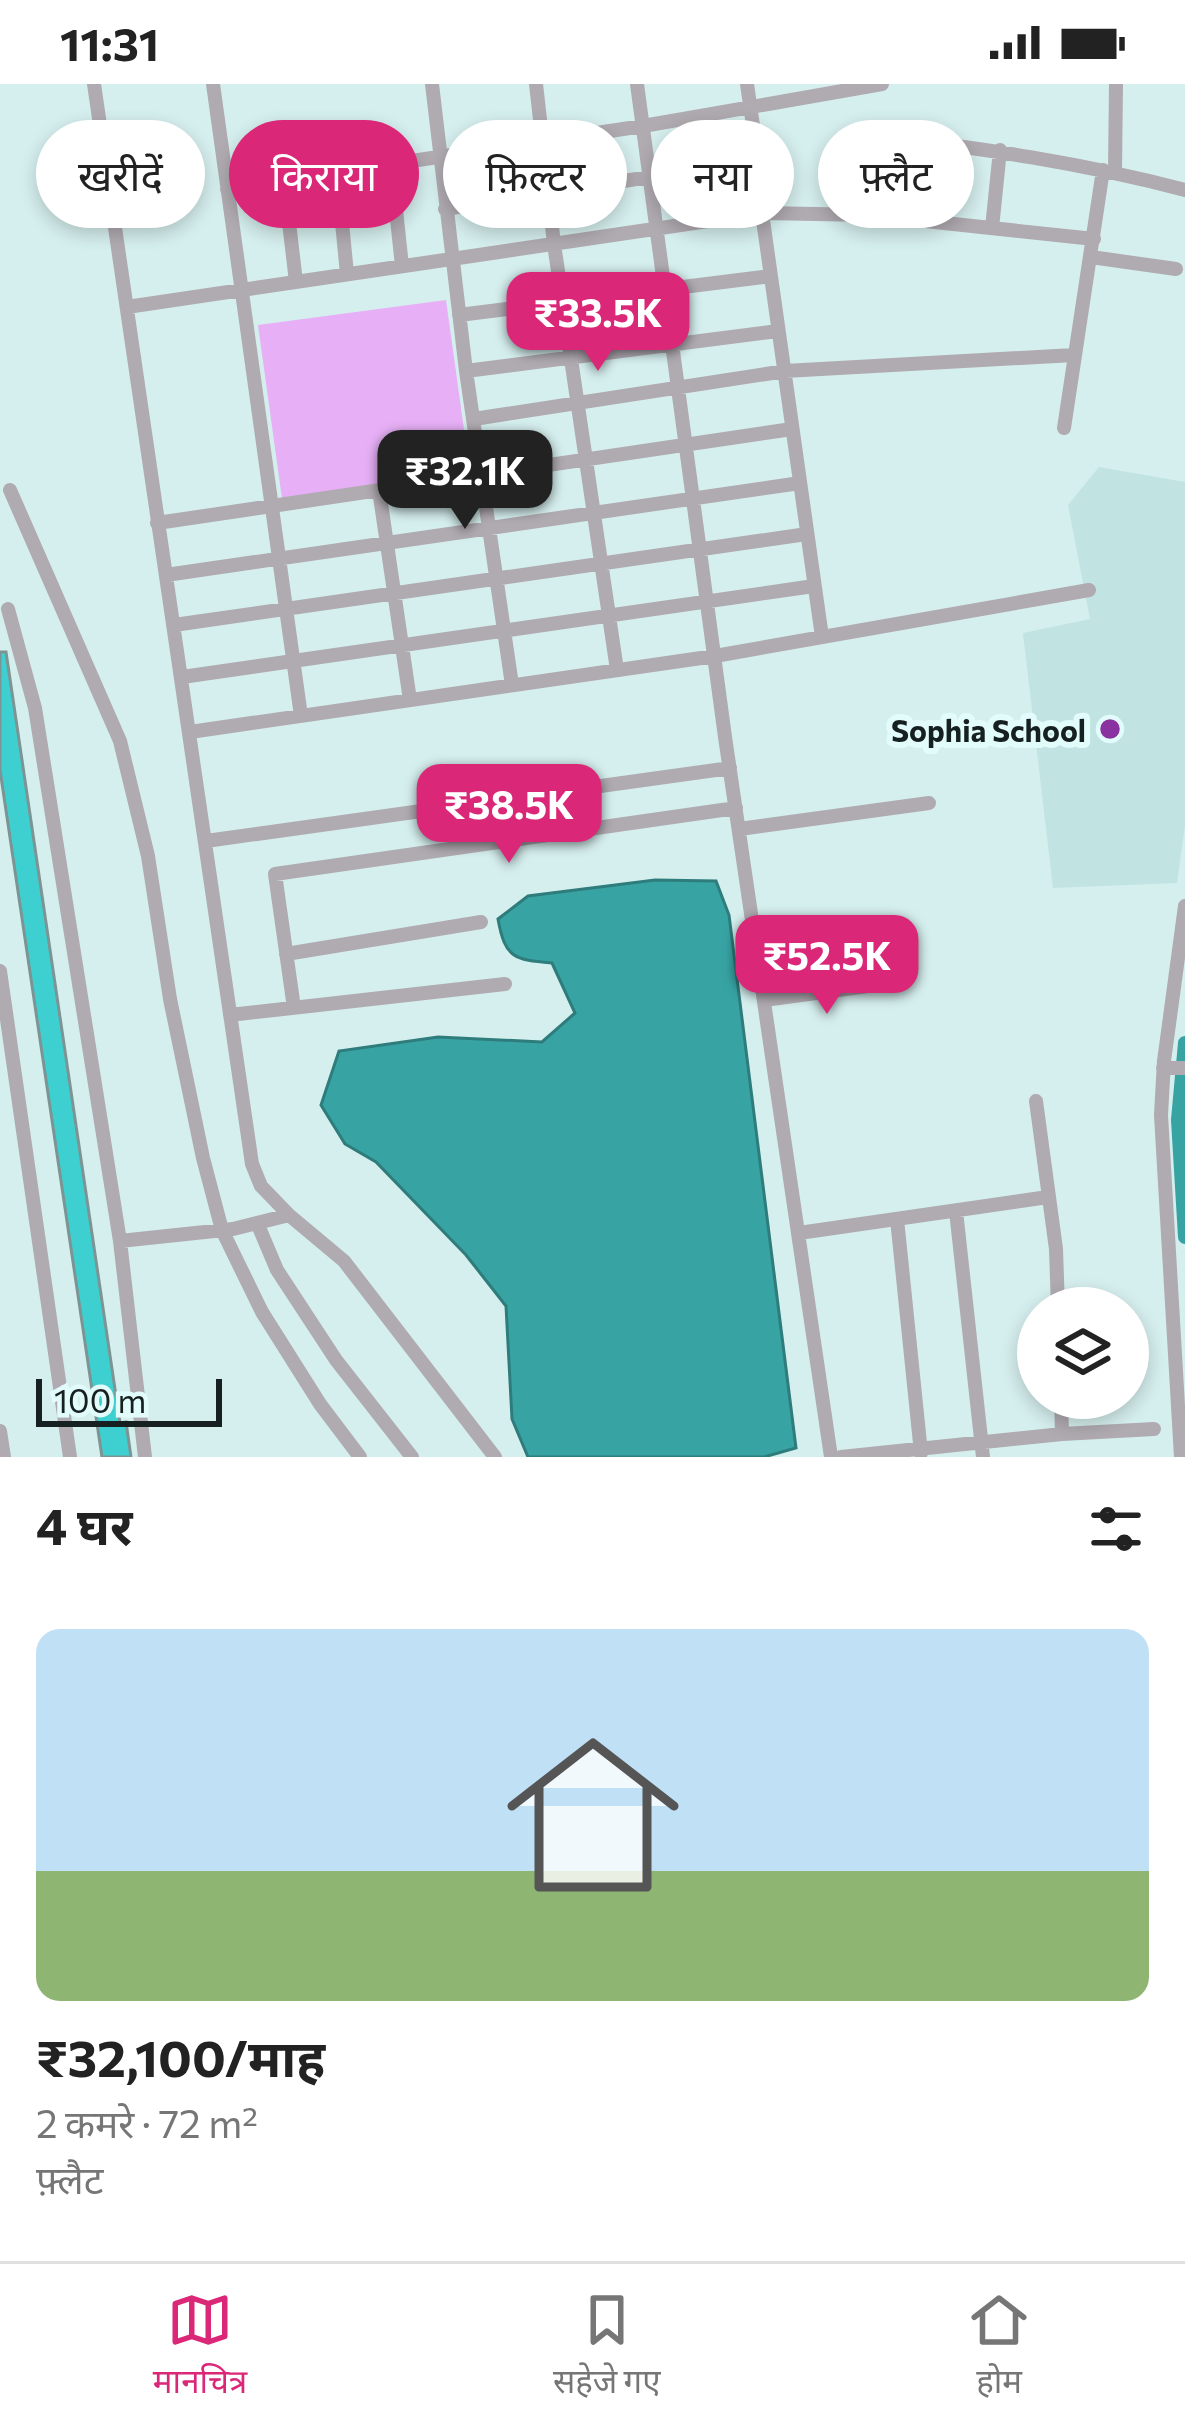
<!DOCTYPE html>
<html lang="hi">
<head>
<meta charset="utf-8">
<style>
  body { margin:0; font-family:Commissioner,"Noto Sans Devanagari",sans-serif; background:#f2f2f2; color:#222; height:100vh; display:flex; flex-direction:column; font-size:45px; white-space:nowrap }
  * { box-sizing:border-box; margin:0 }
  p { font-size:39px; color:#767676 }
  .icon { flex:none; width:66px; height:66px; fill:none; stroke:currentColor; stroke-width:2; stroke-linecap:round; stroke-linejoin:round }
  .map { position:relative; height:1373px; overflow:hidden }
  .side { display:flex; flex-direction:column; background:#fff; flex:1 }
  .side>* { flex:none }
  .top-card { position:absolute; left:36px; top:36px; width:1113px; height:108px; display:flex; gap:24px }
  .tools { position:absolute; left:1017px; top:1203px; display:grid; gap:24px }
  .tools a { display:grid; place-items:center; width:132px; height:132px; border-radius:50%; background:#fff; box-shadow:0 6px 18px #0003; font-size:60px }
  .scale { position:absolute; left:36px; bottom:30px; width:186px; box-sizing:border-box; padding-left:12px; border:6px solid #172020; border-top:0; font-size:33px; line-height:42px; white-space:nowrap; color:#172020; -webkit-text-stroke:9px #e2fcfb; paint-order:stroke }
  .price { position:absolute; translate:-50% -102px; padding:0 27px; border-radius:24px; background:#db2777; color:#fff; font-size:39px; line-height:78px; filter:drop-shadow(0 3px 6px #0008) }
  .price::after { content:''; position:absolute; left:50%; top:72px; width:36px; height:27px; margin-left:-18px; background:inherit; clip-path:polygon(0 0,100% 0,50% 100%) }
  .price.selected { background:#222; color:#fff }
  ul { padding:0; list-style:none }
  li { display:grid; align-content:center; gap:24px; height:636px; padding:0 36px }
  li+li { border-top:3px solid #e0e0e0 }
  li span { display:grid; place-items:center; height:372px; border-radius:24px; color:#555 }
  li>.icon { margin-inline-start:auto }
  span .icon { width:216px; height:216px; fill:#fffc; stroke-width:1 }
  li b { font-size:51px }
  h2 { display:flex; justify-content:space-between; align-items:center; height:144px; padding:0 36px; font-size:51px }
  .pill { padding:0 42px; border-radius:54px; background:#fff; box-shadow:0 6px 18px #0003; font-size:42px; line-height:108px }
  .pill.selected { background:#db2777; color:#fff }
  .status { display:flex; justify-content:space-between; align-items:center; height:84px; padding:0 60px; background:#fff; direction:ltr }
  .status svg { height:33px; fill:currentColor }
  .tabs { display:flex; justify-content:space-around; align-items:center; height:168px; border-top:3px solid #e0e0e0; background:#fff; font-size:33px; color:#767676 }
  .tabs a { display:grid; justify-items:center; gap:6px }
  .tabs .selected { color:#db2777 }
  .map>svg:first-child { display:block }
  .built { fill:#c1e3e2 }
  .green { fill:#e7b0f6 }
  .water { fill:#38a3a3; stroke:#2e7c7c; stroke-width:3 }
  .lines { fill:none; stroke-linecap:round; stroke-linejoin:round }
  .canal { stroke:#38a3a3; stroke-width:14 }
  .building { fill:#3ed0d0; stroke:#7d9494; stroke-width:3 }
  .minor { stroke:#b0aab1; stroke-width:14 }
  .poi-dot { fill:#8a329f; stroke:#e2fcfb; stroke-width:4.5 }
  .labels { text-anchor:middle; dominant-baseline:central; stroke-width:12; stroke-linejoin:round; paint-order:stroke }
  .poi-label { font-size:30px; font-weight:bold; fill:#172020; stroke:#e2fcfb; text-anchor:end }
</style>
</head>
<body>
<div class="status"><b>11:31</b><svg viewBox="0 0 49 12"><path d="M0 12V9h3v3zM5 12V6h3v6zM10 12V3h3v9zM15 12V0h3v12zM26 1h20v11H26zM47 4h2v5h-2z"/></svg></div>
<div class="map">
<svg width="1185" height="1373" viewBox="0 0 1185 1373">
  <rect width="100%" height="100%" fill="#d5efee"/>
  <!-- built -->
  <path class="built" d="M1099,383L1185,398V741L1177,799L1053,804L1023,549L1090,535L1068,421Z"/>
  <!-- green -->
  <path class="green" d="M446,216L471,396L283,422L258,241Z"/>
  <!-- water -->
  <path class="water" d="M655,796L716,797L729,831L796,1364L764,1373H528L512,1335L506,1222L466,1171L376,1078L345,1060L321,1021L339,967L438,953L542,958L575,929L552,879C514,876 505,874 498,835L528,812Z"/>
  <g class="lines">
    <!-- canal -->
    <path class="canal" d="M1185,959L1178,1036L1185,1153"/>
  </g>
  <!-- building -->
  <path class="building" d="M0,568H6L120,1339L126,1338L131,1373H102L0,686Z"/>
  <g class="lines">
    <!-- minor -->
    <path class="minor" d="M94,0L252,1080L261,1102L289,1131L344,1177L495,1373
      M213,0L301,632
      M432,0L466,287L512,601
      M536,0L554,160L617,586
      M637,0L725,653L831,1373
      M747,0L758,76L762,129L822,553
      M391,79L402,182
      M337,87L347,190
      M1115,87L1116,0
      M284,96L296,198
      M227,105L643,42L882,0
      M445,125L758,76
      M869,131L877,52C981,64 1083,79 1185,106
      M992,144L1000,66
      M1091,173L1176,185
      M127,223L762,129L869,131L1094,155
      M459,231L771,192
      M466,287L778,247
      M474,335L785,287L1074,271
      M1064,344L1103,86
      M10,406L120,657L148,772L170,915L203,1074L222,1146L262,1228L320,1320L360,1373
      M379,406L410,616
      M157,439L792,345
      M166,491L800,399
      M8,525L35,624L120,1157L145,1373
      M174,541L807,450
      M182,593L814,502
      M190,648L715,572L1089,506
      M739,745L929,719
      M206,757L730,684
      M286,870L481,838
      M0,887L70,1373
      M764,916L883,900
      M294,924L275,790L736,724
      M230,931L505,900
      M1163,984H1185
      M1036,1017L1056,1165L1058,1224
      M956,1127L983,1373
      M897,1135L921,1369
      M258,1141L277,1186L336,1276L412,1373
      M799,1149L1048,1113
      M120,1157L233,1145L289,1131
      M1061,1314L1062,1350
      M0,1347L4,1373
      M841,1373L1062,1350L1154,1345
      M1181,1373L1161,1031L1164,977L1185,822"/>
  </g>
  <!-- markers -->
  <circle class="poi-dot" cx="1110" cy="645" r="12"/>
  <g class="labels">
    <!-- poi labels -->
    <g class="poi-label">
      <text x="1086" y="645">Sophia School</text>
    </g>
  </g>
</svg>
<div class="tools">
<a><svg class="icon" aria-label="layers" viewBox="0 0 24 24"><path d="M12 4l9 5-9 5-9-5zM3 14l9 5 9-5"/></svg></a>
</div>
<div class="scale">100 m</div>
<b class="price" style="left:598px;top:290px">₹33.5K</b>
<b class="price selected" style="left:465px;top:448px">₹32.1K</b>
<b class="price" style="left:509px;top:782px">₹38.5K</b>
<b class="price" style="left:827px;top:933px">₹52.5K</b>
<div class="top-card">
<a class="pill">खरीदें</a>
<a class="pill selected">किराया</a>
<a class="pill">फ़िल्टर</a>
<a class="pill">नया</a>
<a class="pill">फ़्लैट</a>
</div>
</div>
<section class="side">
<h2>4 घर<svg class="icon" aria-label="filters" viewBox="0 0 24 24"><path d="M4 7h16M4 17h16"/><circle cx="9" cy="7" r="2"/><circle cx="15" cy="17" r="2"/></svg></h2>
<ul>
<li><span style="background:linear-gradient(#bfe0f5 65%,#8fb573 0)"><svg class="icon" aria-label="home" viewBox="0 0 24 24"><path d="M3 11l9-7 9 7M6 9v11h12V9"/></svg></span><div><b>₹32,100/माह</b><p>2 कमरे · 72 m²</p><p>फ़्लैट</p></div></li>
</ul>
</section>
<nav class="tabs">
<a class="selected"><svg class="icon" aria-label="map" viewBox="0 0 24 24"><path d="M3 6l6-2 6 2 6-2v14l-6 2-6-2-6 2zM9 4v14M15 6v14"/></svg>मानचित्र</a>
<a><svg class="icon" aria-label="saved" viewBox="0 0 24 24"><path d="M7 4h10v16l-5-4-5 4z"/></svg>सहेजे गए</a>
<a><svg class="icon" aria-label="home" viewBox="0 0 24 24"><path d="M3 11l9-7 9 7M6 9v11h12V9"/></svg>होम</a>
</nav>
</body>
</html>
